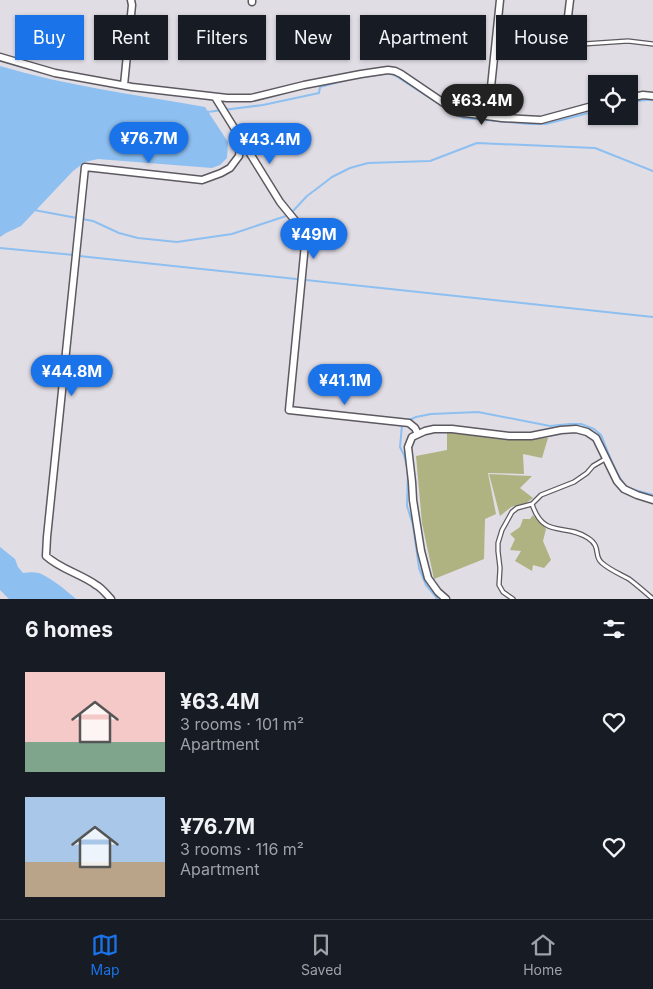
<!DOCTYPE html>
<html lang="en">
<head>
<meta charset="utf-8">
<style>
  body { margin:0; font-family:Inter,sans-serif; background:#20242c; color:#f1f3f6; height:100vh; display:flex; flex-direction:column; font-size:19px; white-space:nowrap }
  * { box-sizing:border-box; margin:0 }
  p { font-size:16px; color:#9ea1a6 }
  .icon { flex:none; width:28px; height:28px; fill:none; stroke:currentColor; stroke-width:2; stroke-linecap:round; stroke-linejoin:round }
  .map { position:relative; height:599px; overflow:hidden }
  .drawer { display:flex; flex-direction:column; background:#171b24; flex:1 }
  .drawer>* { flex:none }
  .banner { position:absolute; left:15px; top:15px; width:624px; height:45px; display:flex; gap:10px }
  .tools { position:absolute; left:588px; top:75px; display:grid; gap:10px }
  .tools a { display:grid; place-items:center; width:50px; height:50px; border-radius:0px; background:#171b24; box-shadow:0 1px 4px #0004; font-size:25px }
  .price { position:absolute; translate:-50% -42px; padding:0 11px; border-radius:18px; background:#1a73e8; color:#fff; font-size:16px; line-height:32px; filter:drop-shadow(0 1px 2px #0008) }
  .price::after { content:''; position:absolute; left:50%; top:30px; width:15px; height:11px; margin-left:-8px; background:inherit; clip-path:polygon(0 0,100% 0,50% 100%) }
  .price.on { background:#222; color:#fff }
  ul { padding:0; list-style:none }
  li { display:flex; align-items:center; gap:15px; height:125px; padding:0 25px }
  li span { display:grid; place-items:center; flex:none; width:140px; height:100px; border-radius:0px; color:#555 }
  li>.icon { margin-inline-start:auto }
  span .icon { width:60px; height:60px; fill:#fffc; stroke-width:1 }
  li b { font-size:21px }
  h2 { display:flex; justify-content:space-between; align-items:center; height:60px; padding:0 25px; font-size:21px }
  .pill { padding:0 18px; border-radius:0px; background:#171b24; box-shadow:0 1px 4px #0004; font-size:18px; line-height:45px }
  .pill.on { background:#1a73e8; color:#fff }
  .dock { display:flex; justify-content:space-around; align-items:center; height:70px; border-top:1px solid #363941; background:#171b24; font-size:14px; color:#9ea1a6 }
  .dock a { display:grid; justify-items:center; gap:2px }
  .dock .on { color:#1a73e8 }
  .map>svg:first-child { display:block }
  .green { fill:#afb382 }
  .water { fill:#8dbff0 }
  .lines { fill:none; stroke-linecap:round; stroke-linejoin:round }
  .stream { stroke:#8dbff0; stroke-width:2 }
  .service-casing { stroke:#5d5960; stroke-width:5.5 }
  .minor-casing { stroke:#5d5960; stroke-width:9 }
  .service { stroke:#fff; stroke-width:3 }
  .minor { stroke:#fff; stroke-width:6 }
</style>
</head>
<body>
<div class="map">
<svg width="653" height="599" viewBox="0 0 653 599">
  <rect width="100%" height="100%" fill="#e1dde5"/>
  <!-- green -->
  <path class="green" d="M447,431L518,439L548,438L542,458L523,454L524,474L488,473L496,514L485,519L484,559L434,579L422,523L416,456L447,450Z
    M489,474L532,476L520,488L533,498L526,503L511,507L500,516Z
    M533,515L546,529L543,541L551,560L544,568L533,565L532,571L515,561L521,551L510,550L515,539L510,534L520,527L523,519H530Z"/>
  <!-- water -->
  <path class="water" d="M0,66C67,86 137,95 205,107L228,142L227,158L220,165L212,168L98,159L85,162L73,171L21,226L6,233L0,237Z
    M0,547L15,559L18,567L23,573C28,572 34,572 39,573C50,577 67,591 76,599H9L0,590Z"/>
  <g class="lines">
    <!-- stream -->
    <path class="stream" d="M356,78L390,73L396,76L456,115L464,118L530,124H546L596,111
      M629,102L646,100H653
      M207,112L263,105L319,93L320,87L346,80
      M34,210L93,221L119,233L138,238L177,242L232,234L286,216L293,211L307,196L319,187L332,177L350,168L368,163L430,161L477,143L595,148L653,171
      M0,248L74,255
      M79,256L653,317
      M407,421L416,417L431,414L478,412L550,426L570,424H581L594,429L601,435C606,447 617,478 626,486C633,491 645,492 653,495
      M403,424L402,425L400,447L404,455L407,467
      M408,471L407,506L413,525L419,568L426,585L437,598L436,599"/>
    <!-- service casing -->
    <g class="service-casing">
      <path id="service" d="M568,45L628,41L653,44
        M532,504C544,540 564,522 588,538C602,547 593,556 602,563C610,570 620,574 629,579C637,585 645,592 653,599
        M513,599L503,592L499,585L500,568L498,551V543L502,530L512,512L517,508L532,504L541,495L574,482L587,473L593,466L605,459"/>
    </g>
    <!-- minor casing -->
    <g class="minor-casing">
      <path id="minor" d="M252,2V0
        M567,25L570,0
        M0,57L55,73L132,87L227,98H251L304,85L361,74L388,70L395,71L401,74L457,112L502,118L541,120L596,105
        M124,85L132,5L131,0
        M215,97L280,202L306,234L289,410L409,423L415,428L418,434
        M629,98L643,95L653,96
        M488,116L500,0
        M111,599C106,594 102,588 96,585C81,574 60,569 46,556L47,537L85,167L202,180L221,173L230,168L239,156L241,140
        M446,599L438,592L428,578L421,551L413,500L412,482L408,447L412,437L425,431L434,429H452L509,436H531L561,430L576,429L587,432L596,438L617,481L624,489L637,495L653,500"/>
    </g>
    <!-- service -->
    <use href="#service" class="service"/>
    <!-- minor -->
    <use href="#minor" class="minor"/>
  </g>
</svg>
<div class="tools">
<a><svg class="icon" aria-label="locate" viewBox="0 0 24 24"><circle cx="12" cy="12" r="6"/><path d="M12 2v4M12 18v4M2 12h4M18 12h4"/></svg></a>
</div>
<b class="price on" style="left:482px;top:126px">¥63.4M</b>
<b class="price" style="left:149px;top:164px">¥76.7M</b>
<b class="price" style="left:270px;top:165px">¥43.4M</b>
<b class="price" style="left:314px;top:260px">¥49M</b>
<b class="price" style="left:72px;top:397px">¥44.8M</b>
<b class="price" style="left:345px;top:406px">¥41.1M</b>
<div class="banner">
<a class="pill on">Buy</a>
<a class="pill">Rent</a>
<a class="pill">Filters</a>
<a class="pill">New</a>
<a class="pill">Apartment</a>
<a class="pill">House</a>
</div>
</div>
<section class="drawer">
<h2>6 homes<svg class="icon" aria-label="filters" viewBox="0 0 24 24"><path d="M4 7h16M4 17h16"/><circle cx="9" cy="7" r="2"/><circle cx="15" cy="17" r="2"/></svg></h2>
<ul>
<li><span style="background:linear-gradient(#f6c9c9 70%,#7fa58c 0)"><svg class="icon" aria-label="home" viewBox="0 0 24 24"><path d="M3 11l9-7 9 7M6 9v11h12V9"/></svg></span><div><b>¥63.4M</b><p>3 rooms · 101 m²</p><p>Apartment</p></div><svg class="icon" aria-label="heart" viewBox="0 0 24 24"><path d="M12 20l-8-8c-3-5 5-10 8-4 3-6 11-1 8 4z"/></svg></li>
<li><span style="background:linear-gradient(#a9c7e8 65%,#b9a48a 0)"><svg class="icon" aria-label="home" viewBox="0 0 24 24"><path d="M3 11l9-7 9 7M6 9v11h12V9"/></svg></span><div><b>¥76.7M</b><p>3 rooms · 116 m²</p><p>Apartment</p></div><svg class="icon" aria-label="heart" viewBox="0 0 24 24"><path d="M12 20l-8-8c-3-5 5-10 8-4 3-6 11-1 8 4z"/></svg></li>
</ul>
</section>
<nav class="dock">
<a class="on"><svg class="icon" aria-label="map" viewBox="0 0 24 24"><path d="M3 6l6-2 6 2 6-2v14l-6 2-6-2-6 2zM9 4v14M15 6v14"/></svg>Map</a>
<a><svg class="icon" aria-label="saved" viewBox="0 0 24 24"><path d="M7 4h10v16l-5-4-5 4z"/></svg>Saved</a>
<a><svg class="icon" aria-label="home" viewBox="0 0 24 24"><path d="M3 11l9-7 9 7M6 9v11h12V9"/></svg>Home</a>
</nav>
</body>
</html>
